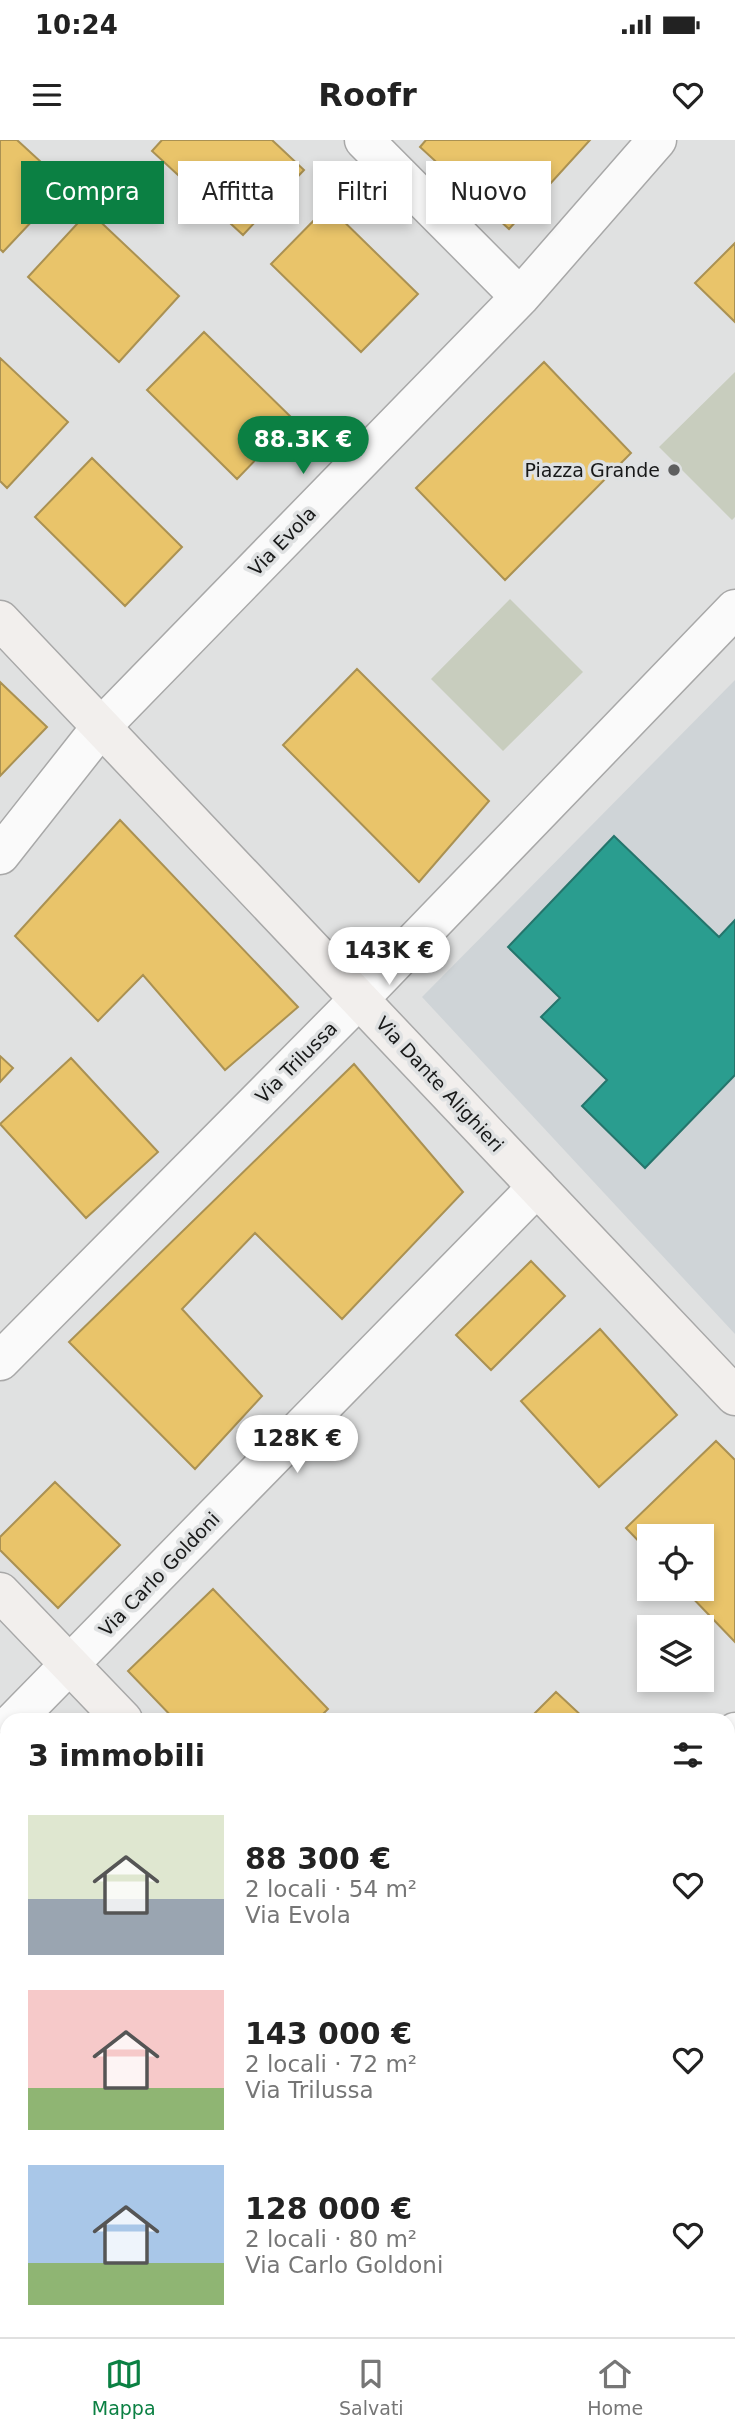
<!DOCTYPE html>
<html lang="it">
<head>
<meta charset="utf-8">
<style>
  body { margin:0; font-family:"DejaVu Sans",sans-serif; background:#f2f2f2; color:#222; height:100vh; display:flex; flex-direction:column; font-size:26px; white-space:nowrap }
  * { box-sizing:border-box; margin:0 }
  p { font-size:23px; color:#767676 }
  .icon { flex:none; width:38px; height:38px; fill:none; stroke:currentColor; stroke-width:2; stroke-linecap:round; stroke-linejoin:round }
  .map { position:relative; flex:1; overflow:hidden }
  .drawer { position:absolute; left:0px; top:1573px; width:735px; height:625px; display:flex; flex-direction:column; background:#fff; border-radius:21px 21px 0 0; box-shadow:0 4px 10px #0003 }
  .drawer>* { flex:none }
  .banner { position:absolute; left:21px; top:21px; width:693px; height:63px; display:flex; gap:14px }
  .controls { position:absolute; left:637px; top:1384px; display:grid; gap:14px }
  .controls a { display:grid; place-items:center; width:77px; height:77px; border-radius:0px; background:#fff; box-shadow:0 4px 10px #0003; font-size:35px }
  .price { position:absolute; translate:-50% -60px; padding:0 16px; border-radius:24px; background:#fff; color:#222; font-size:23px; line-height:46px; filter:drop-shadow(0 2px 4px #0008) }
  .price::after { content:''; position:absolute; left:50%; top:42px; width:21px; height:16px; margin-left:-10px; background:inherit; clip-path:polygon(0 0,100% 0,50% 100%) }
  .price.on { background:#0b8043; color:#fff }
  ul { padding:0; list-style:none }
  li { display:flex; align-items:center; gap:21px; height:175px; padding:0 28px }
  li span { display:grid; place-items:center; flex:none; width:196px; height:140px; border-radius:0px; color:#555 }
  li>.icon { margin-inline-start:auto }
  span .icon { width:84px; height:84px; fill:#fffc; stroke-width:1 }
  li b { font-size:30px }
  h2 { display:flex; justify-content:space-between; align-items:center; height:84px; padding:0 28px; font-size:30px }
  .pill { padding:0 24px; border-radius:0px; background:#fff; box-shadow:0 4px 10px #0003; font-size:24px; line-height:63px }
  .pill.on { background:#0b8043; color:#fff }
  .status { display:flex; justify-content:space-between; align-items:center; height:49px; padding:0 35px; background:#fff; direction:ltr }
  .status svg { height:19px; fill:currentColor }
  header { display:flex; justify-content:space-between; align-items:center; height:91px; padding:0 28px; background:#fff; font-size:32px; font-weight:600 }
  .menu { display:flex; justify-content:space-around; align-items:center; height:98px; border-top:2px solid #e0e0e0; background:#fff; font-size:19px; color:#767676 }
  .menu a { display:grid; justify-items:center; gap:4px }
  .menu .on { color:#0b8043 }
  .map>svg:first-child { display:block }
  .built { fill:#cfd4d7 }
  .green { fill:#c8cdbe }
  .homes { fill:#e9c46a; stroke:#aa9152; stroke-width:2 }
  .offices { fill:#6d597a; stroke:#54465d; stroke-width:2 }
  .schools { fill:#2a9d8f; stroke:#25756c; stroke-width:2 }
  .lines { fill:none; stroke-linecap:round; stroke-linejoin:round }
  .street-casing { stroke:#a8a8a8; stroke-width:41 }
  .secondary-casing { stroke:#a8a8a8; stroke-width:41 }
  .street { stroke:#fafafa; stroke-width:38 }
  .secondary { stroke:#f2efed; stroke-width:38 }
  .poi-dot { fill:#5e5f5f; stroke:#dfe1e2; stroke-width:2.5 }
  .labels { text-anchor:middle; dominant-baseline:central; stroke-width:7; stroke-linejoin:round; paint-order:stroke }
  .poi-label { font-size:19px; fill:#181919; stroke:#dfe1e2; text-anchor:end }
  .street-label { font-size:19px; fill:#181919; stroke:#dfe1e2 }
</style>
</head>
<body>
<div class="status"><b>10:24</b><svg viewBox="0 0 49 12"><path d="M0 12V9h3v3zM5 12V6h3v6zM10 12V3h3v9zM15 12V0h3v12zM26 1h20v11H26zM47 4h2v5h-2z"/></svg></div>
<header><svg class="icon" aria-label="menu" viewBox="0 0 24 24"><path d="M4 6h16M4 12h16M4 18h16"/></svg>Roofr<svg class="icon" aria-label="heart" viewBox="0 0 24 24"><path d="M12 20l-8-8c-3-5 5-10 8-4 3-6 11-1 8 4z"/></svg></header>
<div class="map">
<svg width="735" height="2197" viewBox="0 0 735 2197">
  <rect width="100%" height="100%" fill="#e0e1e1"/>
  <!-- built -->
  <path class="built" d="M735,540V1194L422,857Z"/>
  <!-- green -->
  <path class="green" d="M735,232V377L732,380L659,307Z
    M510,459L583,532L503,611L431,539Z"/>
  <!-- homes -->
  <path class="homes" d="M0,0H17L66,45L3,112L0,109Z
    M162,0H272L304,30L243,95L152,11Z
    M426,0H590L509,89L420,7Z
    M328,66L418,154L361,212L271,124Z
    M89,71L179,156L119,222L28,137Z
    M735,103V182L695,143Z
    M204,192L294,280L237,339L147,250Z
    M0,218L68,282L7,348L0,341Z
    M544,222L631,313L505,440L416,348Z
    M92,318L182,407L125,466L35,377Z
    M357,529L489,661L419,742L283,605Z
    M0,542L47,587L0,636Z
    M120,680L298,867L225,930L143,835L98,881L15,796Z
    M0,916L13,928L0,942Z
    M71,918L158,1012L86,1078L0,984Z
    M354,924L463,1052L342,1179L255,1093L182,1169L262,1256L195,1329L69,1202Z
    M531,1121L565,1156L491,1230L456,1195Z
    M600,1189L677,1275L599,1347L521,1261Z
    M716,1301L735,1320V1502L684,1449H702V1396H649V1412L626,1388Z
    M55,1342L120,1405L58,1468L0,1410V1397Z
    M213,1449L328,1569L317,1580H175L128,1531Z
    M556,1552L586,1580H528Z
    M7,1644V1764L0,1772V1651Z
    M728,1667L735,1674V1827L728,1820Z
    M0,1800L7,1807V1894L0,1902Z
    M728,1919L735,1926V1956L728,1962Z
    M7,2014V2095L0,2088V2021Z
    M735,2055V2150L728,2143V2063Z
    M201,2191H503L497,2197H195Z"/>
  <!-- offices -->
  <path class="offices" d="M599,2191H678L684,2197H593Z"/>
  <!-- schools -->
  <path class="schools" d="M614,696L719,797L735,780V935L645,1028L582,966L607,940L541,877L560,858L508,807Z"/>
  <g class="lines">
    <!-- street casing -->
    <g class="street-casing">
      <path id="street" d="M364,0L520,157
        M0,715L101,587L520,157L657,0
        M0,1221L359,859L735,469
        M15,1580L537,1047
        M728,1599L735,1592
        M728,1629L735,1636
        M728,1888L735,1896
        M0,2129L7,2136
        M62,2191L68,2197
        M131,2197L137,2191"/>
    </g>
    <!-- secondary casing -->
    <g class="secondary-casing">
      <path id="secondary" d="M0,480L735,1256
        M0,1452L123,1580
        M728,2020L735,2013
        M728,2183L735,2190
        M552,2197L557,2191"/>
    </g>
    <!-- street -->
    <use href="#street" class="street"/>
    <!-- secondary -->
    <use href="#secondary" class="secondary"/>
  </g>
  <!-- markers -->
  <circle class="poi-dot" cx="674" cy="330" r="7"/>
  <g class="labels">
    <!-- poi labels -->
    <g class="poi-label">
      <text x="660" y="330">Piazza Grande</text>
    </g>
    <!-- street labels -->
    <g class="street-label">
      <text transform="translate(282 401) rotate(-46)">Via Evola</text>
      <text transform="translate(296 922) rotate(-45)">Via Trilussa</text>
      <text transform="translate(440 944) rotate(47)">Via Dante Alighieri</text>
      <text transform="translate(159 1434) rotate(-46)">Via Carlo Goldoni</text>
    </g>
  </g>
</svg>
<div class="controls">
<a><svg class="icon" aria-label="locate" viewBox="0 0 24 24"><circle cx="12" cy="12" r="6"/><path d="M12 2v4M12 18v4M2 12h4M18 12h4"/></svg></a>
<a><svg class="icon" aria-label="layers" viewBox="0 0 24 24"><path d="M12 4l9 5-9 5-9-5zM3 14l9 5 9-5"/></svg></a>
</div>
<b class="price on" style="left:303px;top:336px">88.3K €</b>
<b class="price" style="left:389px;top:847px">143K €</b>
<b class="price" style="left:297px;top:1335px">128K €</b>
<div class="banner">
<a class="pill on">Compra</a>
<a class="pill">Affitta</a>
<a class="pill">Filtri</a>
<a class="pill">Nuovo</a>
</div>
<section class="drawer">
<h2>3 immobili<svg class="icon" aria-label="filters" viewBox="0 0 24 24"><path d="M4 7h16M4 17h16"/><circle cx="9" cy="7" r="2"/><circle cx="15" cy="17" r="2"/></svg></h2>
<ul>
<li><span style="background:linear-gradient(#dfe7d0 60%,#9aa5b1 0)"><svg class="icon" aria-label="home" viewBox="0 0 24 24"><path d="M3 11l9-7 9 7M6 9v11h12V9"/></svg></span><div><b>88 300 €</b><p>2 locali · 54 m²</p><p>Via Evola</p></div><svg class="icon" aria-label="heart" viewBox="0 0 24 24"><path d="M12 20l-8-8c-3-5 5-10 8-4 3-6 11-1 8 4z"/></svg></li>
<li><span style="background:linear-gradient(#f6c9c9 70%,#8fb573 0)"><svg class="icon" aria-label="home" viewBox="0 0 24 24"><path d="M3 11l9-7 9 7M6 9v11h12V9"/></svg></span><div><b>143 000 €</b><p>2 locali · 72 m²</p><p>Via Trilussa</p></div><svg class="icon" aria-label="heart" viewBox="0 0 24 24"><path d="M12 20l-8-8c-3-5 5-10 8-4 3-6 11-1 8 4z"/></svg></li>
<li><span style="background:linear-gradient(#a9c7e8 70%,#8fb573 0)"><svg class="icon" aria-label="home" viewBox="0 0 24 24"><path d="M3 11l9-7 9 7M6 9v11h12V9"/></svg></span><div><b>128 000 €</b><p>2 locali · 80 m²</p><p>Via Carlo Goldoni</p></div><svg class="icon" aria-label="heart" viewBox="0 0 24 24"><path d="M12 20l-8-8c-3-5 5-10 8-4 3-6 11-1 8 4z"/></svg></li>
</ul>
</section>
</div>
<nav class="menu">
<a class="on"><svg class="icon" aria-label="map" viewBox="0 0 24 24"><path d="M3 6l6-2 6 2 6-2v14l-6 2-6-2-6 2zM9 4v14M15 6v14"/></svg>Mappa</a>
<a><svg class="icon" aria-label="saved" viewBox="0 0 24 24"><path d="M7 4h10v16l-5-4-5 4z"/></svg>Salvati</a>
<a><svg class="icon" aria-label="home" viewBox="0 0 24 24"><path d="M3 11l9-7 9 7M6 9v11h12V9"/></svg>Home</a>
</nav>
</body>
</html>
